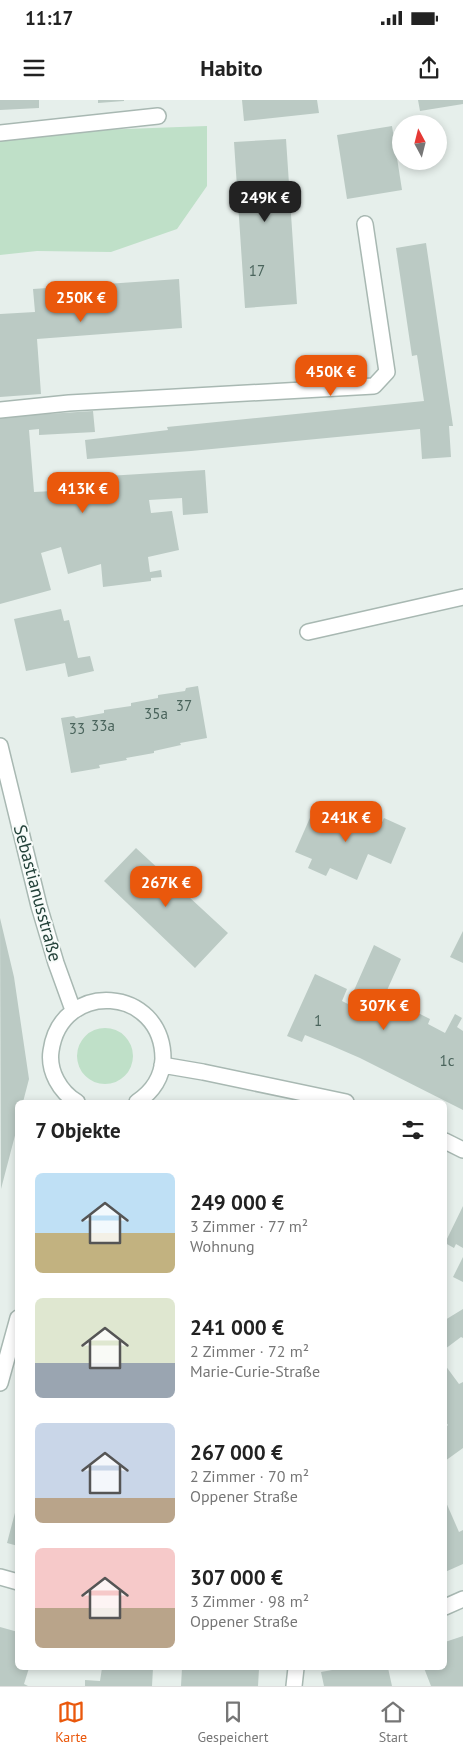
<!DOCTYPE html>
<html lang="de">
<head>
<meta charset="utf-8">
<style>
  body { margin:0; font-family:"PT Sans",sans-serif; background:#f6f6f6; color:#222; height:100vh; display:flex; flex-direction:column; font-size:19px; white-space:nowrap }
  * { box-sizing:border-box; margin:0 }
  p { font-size:16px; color:#767676 }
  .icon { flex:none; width:28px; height:28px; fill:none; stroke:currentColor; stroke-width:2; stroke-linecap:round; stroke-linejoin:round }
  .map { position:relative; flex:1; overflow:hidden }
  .details { position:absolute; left:15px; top:1000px; width:432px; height:570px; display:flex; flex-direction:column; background:#fff; border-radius:8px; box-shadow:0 2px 8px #0003 }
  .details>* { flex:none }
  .needle { width:32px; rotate:353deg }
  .controls { position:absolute; left:392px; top:15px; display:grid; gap:10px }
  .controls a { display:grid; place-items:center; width:55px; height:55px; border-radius:50%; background:#fff; box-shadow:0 2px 8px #0003; font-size:25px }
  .price { position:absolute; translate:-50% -42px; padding:0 11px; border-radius:10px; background:#ea580c; color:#fff; font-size:16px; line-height:32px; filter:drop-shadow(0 1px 2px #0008) }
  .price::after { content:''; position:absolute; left:50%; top:30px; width:15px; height:11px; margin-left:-8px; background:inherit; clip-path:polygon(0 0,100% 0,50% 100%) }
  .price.active { background:#222; color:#fff }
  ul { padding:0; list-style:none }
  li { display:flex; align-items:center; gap:15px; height:125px; padding:0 20px }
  li span { display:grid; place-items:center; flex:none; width:140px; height:100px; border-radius:8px; color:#555 }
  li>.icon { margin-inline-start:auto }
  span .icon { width:60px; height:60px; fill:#fffc; stroke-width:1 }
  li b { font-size:21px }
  h2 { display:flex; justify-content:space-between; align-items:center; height:60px; padding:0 20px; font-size:21px }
  .status { display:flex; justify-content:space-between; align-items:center; height:35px; padding:0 25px; background:#fff; direction:ltr }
  .status svg { height:14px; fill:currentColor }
  header { display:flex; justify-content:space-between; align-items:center; height:65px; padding:0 20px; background:#fff; font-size:22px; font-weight:600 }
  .dock { display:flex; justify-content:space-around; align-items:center; height:70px; border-top:1px solid #e0e0e0; background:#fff; font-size:14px; color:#767676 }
  .dock a { display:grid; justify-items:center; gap:2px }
  .dock .active { color:#ea580c }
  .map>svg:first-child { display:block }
  .green { fill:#bfe0c8 }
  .building { fill:#bbcac4 }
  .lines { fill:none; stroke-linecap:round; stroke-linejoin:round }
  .service-casing { stroke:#a8b8b2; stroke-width:18 }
  .minor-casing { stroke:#a8b8b2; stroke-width:18 }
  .tertiary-casing { stroke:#a8b8b2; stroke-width:18 }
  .service { stroke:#fff; stroke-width:15 }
  .minor { stroke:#fff; stroke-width:15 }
  .tertiary { stroke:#fff; stroke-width:15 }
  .labels { text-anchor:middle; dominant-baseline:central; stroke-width:4; stroke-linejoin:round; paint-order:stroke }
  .number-label { font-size:15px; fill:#4a645c }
  .street-label { font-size:18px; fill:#24423a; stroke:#f7fbf9 }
</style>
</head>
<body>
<div class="status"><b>11:17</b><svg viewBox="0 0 49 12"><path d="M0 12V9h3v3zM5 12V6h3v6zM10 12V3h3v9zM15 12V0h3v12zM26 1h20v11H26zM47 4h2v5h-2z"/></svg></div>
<header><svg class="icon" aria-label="menu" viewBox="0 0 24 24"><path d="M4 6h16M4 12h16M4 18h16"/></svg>Habito<svg class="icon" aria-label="share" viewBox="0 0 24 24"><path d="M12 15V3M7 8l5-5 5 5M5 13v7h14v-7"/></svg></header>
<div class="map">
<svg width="463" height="1586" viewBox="0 0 463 1586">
  <rect width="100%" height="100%" fill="#e6efeb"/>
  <!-- green -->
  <path class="green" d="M207,26V86L177,129L111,152L37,151L0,155V41L98,30Z
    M77 956a28 28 0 1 1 56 0a28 28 0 1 1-56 0Z"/>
  <!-- building -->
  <path class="building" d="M0,0H39V8L0,10Z
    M98,0H124V1L98,3Z
    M242,0H317L319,13L244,21Z
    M418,0H463V4L420,11Z
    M392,26L402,90L347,99L337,35Z
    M286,39L297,204L245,208L234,42Z
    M426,143L453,326H449L451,357L422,359L420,329L191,351L87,359L85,340L168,330L167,327L424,301L417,255L412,256L396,148Z
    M179,179L182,228L37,239L41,294L0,297V214L35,212L33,189Z
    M93,311L95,332L39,335V329L29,330L34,392L53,391L75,378L205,370L208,413L183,415L182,398L149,400L151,413L172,411L179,450L148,457L150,472L161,470L162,477L151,478V481L103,487L101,464L68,474L61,447L41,453L51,490L0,504V317Z
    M61,509L64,521L69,520L78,558L90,556L94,571L68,577L65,563L26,571L14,519Z
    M198,586L207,638L180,643L181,645L154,651V653L126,658L127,660L99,665L100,668L71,673L61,618L74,616L76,618L104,613V610L131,606V603L158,598V595L185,591L186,588Z
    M316,704L378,731L384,718L406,728L391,764L368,754L357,780L330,768L326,776L308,768L312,759L295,752Z
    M136,748L228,833L195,868L104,781Z
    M0,818L14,877L29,979L23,1002H18V1024L1,1089Z
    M463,831V863L450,857Z
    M374,845L401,859L380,906L372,902L367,912L389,922L396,908L416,918L418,913L430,919L428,924L445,933L455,914L462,918L457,927L463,931V1010L360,958L330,945L305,935L302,942L287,936L315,874L347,889L342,901L348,904Z
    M463,1106V1148L456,1144L454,1148L445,1143Z
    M463,1157V1182L453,1177Z
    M463,1209V1238L461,1237L445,1249V1220Z
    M445,1265L459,1284L463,1282V1348L445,1361V1328L448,1325L445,1321Z
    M445,1400L459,1432L463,1430V1464L445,1472Z
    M17,1405H18V1446L7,1443Z
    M0,1527L18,1532V1568H29L24,1584L28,1586H0Z
    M463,1536V1586H431L424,1568H445V1542Z
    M102,1568H153L152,1586H85V1580L100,1581Z
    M182,1568H232L259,1569L258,1586H181Z
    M343,1568H388L392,1586H324L321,1572Z"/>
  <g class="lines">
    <!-- service casing -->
    <g class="service-casing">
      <path id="service" d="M0,33L158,16
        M0,310L69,303L374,286L387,272L365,124"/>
    </g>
    <!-- minor casing -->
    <g class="minor-casing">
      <path id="minor" d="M308,532L463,497
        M0,1283L18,1218
        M0,1477L18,1482
        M445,1507L463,1499
        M294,1586L296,1568"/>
    </g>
    <!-- tertiary casing -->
    <g class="tertiary-casing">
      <path id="tertiary" d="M0,646L39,806L56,863L73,910
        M162,965L203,972L346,1002
        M77,1002C60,992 48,971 51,951C61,879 163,886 163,959C162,978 152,992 137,1002
        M445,1041L463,1050"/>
    </g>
    <!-- service -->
    <use href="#service" class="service"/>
    <!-- minor -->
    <use href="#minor" class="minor"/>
    <!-- tertiary -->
    <use href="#tertiary" class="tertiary"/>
  </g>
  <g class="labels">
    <!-- number labels -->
    <g class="number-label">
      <text x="257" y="170">17</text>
      <text x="184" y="605">37</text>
      <text x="156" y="613">35a</text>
      <text x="103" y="625">33a</text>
      <text x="77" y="628">33</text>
      <text x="318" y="920">1</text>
      <text x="447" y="960">1c</text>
    </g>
    <!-- street labels -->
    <g class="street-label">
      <text transform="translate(38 793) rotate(75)">Sebastianusstraße</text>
    </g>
  </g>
</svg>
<div class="controls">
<a><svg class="needle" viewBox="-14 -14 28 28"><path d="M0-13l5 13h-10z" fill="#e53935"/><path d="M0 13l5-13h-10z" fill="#767676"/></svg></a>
</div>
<b class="price active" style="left:265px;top:123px">249K €</b>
<b class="price" style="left:81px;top:223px">250K €</b>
<b class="price" style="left:331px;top:297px">450K €</b>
<b class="price" style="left:83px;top:414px">413K €</b>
<b class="price" style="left:346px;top:743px">241K €</b>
<b class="price" style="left:166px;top:808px">267K €</b>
<b class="price" style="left:384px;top:931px">307K €</b>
<section class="details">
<h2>7 Objekte<svg class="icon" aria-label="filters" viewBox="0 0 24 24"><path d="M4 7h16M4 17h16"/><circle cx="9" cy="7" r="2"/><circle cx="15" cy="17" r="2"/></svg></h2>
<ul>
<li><span style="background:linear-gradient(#bfe0f5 60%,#c2b280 0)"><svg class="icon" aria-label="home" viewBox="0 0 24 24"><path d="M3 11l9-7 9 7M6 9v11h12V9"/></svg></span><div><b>249 000 €</b><p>3 Zimmer · 77 m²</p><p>Wohnung</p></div></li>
<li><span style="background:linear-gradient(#dfe7d0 65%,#9aa5b1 0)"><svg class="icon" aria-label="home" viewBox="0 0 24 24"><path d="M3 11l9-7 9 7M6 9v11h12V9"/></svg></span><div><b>241 000 €</b><p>2 Zimmer · 72 m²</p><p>Marie-Curie-Straße</p></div></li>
<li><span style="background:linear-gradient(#c9d6e8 75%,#b9a48a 0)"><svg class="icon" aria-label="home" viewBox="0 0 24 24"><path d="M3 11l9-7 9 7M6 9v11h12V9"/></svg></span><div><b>267 000 €</b><p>2 Zimmer · 70 m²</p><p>Oppener Straße</p></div></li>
<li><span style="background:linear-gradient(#f6c9c9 60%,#b9a48a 0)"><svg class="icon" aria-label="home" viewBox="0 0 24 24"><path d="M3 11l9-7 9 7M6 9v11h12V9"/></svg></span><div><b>307 000 €</b><p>3 Zimmer · 98 m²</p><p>Oppener Straße</p></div></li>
</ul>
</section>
</div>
<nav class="dock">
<a class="active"><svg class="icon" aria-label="map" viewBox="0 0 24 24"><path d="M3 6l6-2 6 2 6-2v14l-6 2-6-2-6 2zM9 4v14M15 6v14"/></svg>Karte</a>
<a><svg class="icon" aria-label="saved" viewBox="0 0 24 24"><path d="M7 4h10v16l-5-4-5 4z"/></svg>Gespeichert</a>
<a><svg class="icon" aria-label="home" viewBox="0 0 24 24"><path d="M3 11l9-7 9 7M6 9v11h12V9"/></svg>Start</a>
</nav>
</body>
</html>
